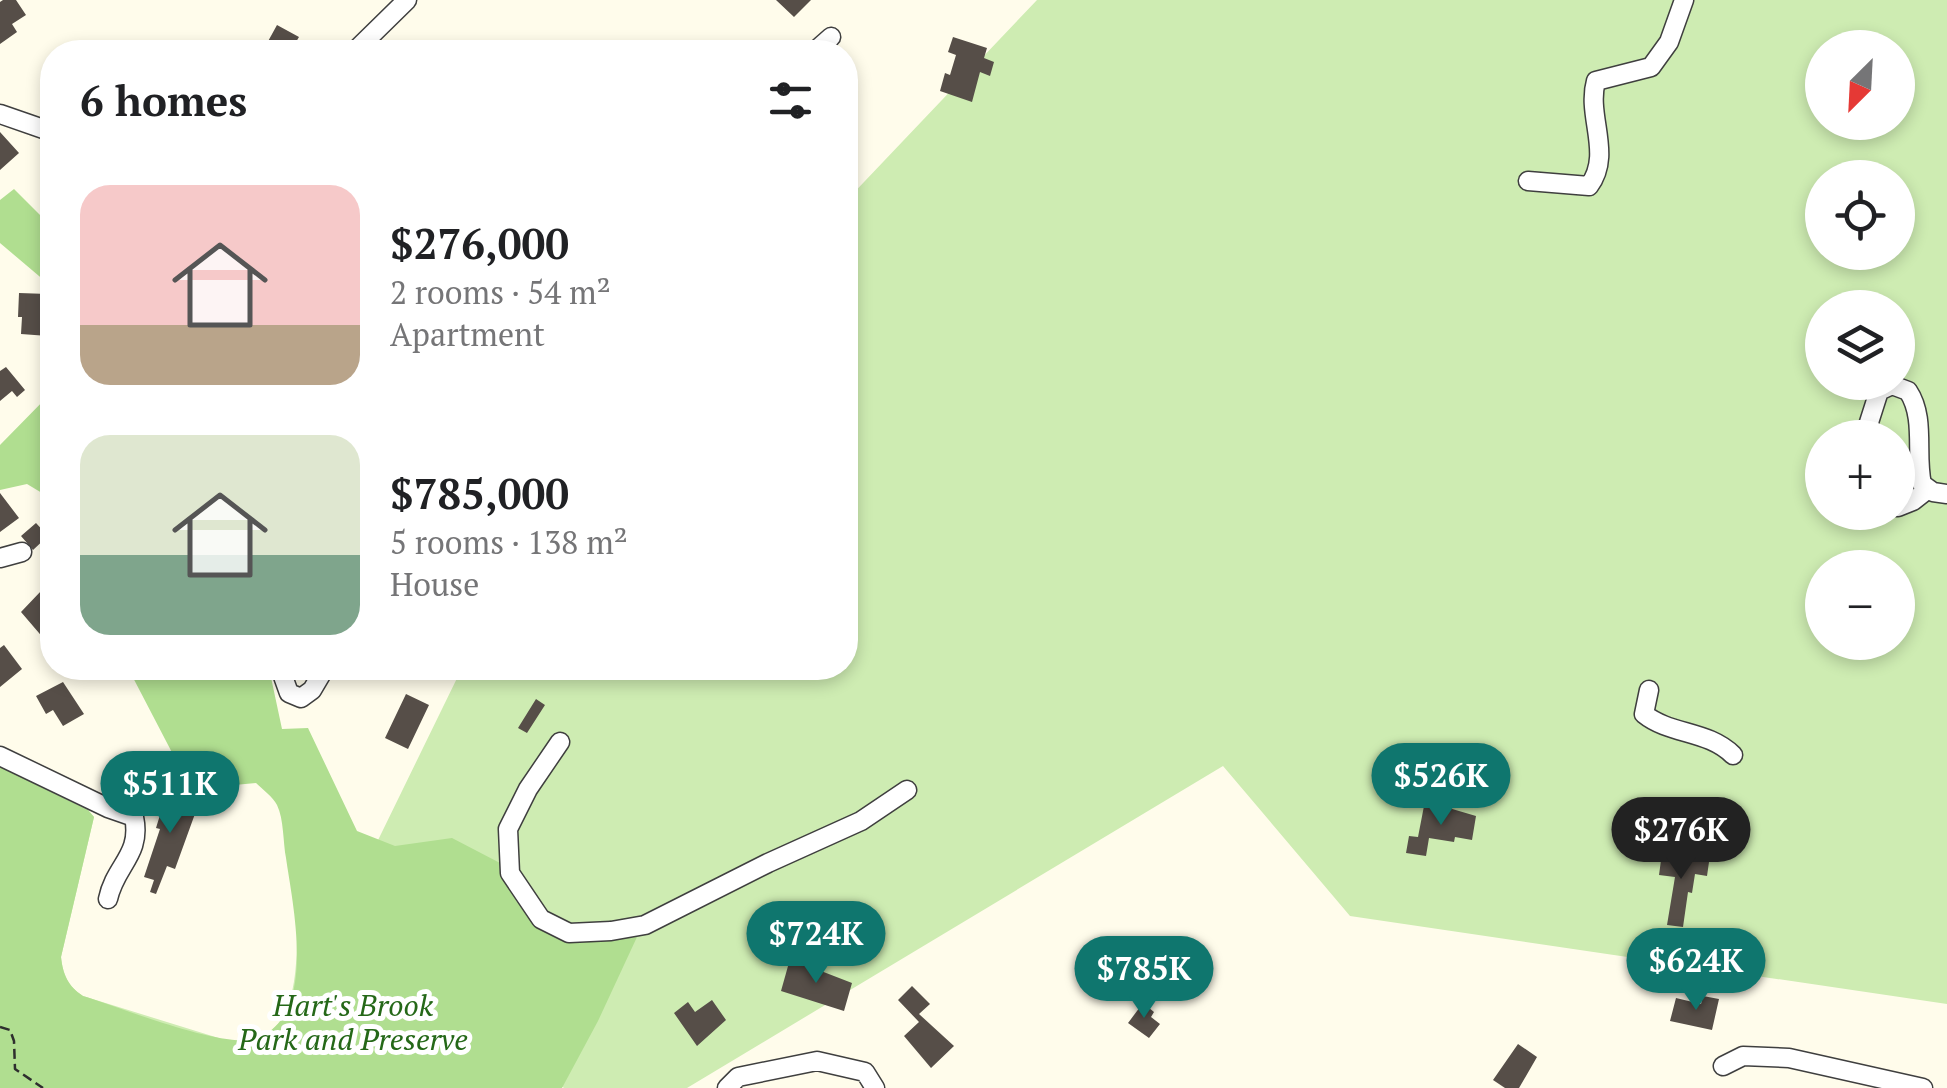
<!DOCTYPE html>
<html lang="en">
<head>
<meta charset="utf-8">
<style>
  body { margin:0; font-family:"PT Serif",serif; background:#f6f6f6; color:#202124; height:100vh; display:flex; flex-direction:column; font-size:38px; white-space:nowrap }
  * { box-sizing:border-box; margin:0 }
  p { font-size:32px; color:#757577 }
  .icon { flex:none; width:55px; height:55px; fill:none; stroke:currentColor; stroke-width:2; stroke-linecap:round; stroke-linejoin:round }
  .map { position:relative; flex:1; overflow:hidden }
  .panel { position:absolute; left:40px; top:40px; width:818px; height:640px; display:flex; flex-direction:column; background:#fff; border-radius:40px; box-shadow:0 5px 15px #0003 }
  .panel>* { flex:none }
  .needle { width:65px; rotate:204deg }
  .buttons { position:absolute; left:1805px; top:30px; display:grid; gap:20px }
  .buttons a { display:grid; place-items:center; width:110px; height:110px; border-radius:50%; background:#fff; box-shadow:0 5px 15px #0003; font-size:50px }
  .price { position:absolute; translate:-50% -85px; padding:0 22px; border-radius:35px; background:#0f766e; color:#fff; font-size:32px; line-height:65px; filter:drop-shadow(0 2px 5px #0008) }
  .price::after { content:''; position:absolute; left:50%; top:60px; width:30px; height:22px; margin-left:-15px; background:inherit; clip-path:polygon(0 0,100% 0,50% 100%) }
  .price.active { background:#222; color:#fff }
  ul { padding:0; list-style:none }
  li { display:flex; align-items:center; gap:30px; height:250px; padding:0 40px }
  li span { display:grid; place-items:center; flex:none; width:280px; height:200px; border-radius:30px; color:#555 }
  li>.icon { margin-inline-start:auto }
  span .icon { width:120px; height:120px; fill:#fffc; stroke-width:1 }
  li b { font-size:42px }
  h2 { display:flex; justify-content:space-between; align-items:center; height:120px; padding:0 40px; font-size:42px }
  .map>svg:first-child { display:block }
  .green { fill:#ceecb2; fill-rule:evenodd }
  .forest { fill:#b0de90 }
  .building { fill:#564e48 }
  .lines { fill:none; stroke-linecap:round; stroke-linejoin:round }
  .minor-casing { stroke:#3f3f3f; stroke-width:21 }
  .path { stroke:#2e2e2e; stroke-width:2.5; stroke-dasharray:10 5; stroke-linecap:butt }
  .minor { stroke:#fff; stroke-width:18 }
  .labels { text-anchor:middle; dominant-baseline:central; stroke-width:10; stroke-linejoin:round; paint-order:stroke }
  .park-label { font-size:30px; font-style:italic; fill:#256818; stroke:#fff }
</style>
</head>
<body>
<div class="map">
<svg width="1947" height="1088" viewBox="0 0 1947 1088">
  <rect width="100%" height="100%" fill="#fffceb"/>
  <!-- green -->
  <path class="green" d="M1037,0H1947V1004L1350,916L1223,766L687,1088H564L379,948L491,1085L0,1088V767L88,810L94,817L61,957C63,975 68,986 83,996L225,1040C294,1052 297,980 297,931L342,914L462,668H845V202ZM1822,48H1898V122H1822ZM1822,178H1898V252H1822ZM1822,308H1898V382H1822ZM1822,438H1898V512H1822ZM1822,568H1898V642H1822Z"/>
  <!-- forest -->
  <path class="forest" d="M14,189L52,227V287L0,243V200Z
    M52,392V499L27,484L0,490V445Z
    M128,668H269L282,729L308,728L357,831L395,846L452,838L500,863L516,901L560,939L589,942L637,937L598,1021L562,1088H0V767L88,810L94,817L61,957C63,975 68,986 83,996C119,1007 221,1048 253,1039C319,1021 293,907 286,858C283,843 284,819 277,805C273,797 262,789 256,783L191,789Z"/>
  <!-- building -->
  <path class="building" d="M3,0H16L26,15L12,24L17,32L0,44V2Z
    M776,0H811L794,17Z
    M277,25L299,37L290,52L250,50L256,40L266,45Z
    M953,37L987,48L984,58L994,62L990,76L980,72L972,102L940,91L945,73L950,75L956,55L948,52Z
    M0,132L19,153L0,170Z
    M19,293L48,294V336L21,334L22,317H18Z
    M6,367L25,390L17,397L12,391L0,401V371Z
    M0,493L19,518L0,532Z
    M36,523L48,536L33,550L21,536Z
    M41,591L52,604V634L45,640L21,612Z
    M4,645L22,669L0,687V648Z
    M63,682L84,714L63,726L53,710L46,714L36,696Z
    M406,694L429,705L408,749L385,738Z
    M536,699L545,705L527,733L518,728Z
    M172,790L194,797L189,809L196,811L175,869L167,866L156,894L150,892L154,880L144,877L160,829L156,828L164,802L168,803Z
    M1424,806L1441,809L1442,806L1476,816L1472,840L1455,837L1454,842L1429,838L1426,856L1406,853L1409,836L1418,837Z
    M1678,852L1697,855L1696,860L1709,862L1707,876L1695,874L1692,893L1688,892L1683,927L1667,925L1675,877L1659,875L1662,853L1677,855Z
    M790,959L852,983L844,1011L781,991Z
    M912,986L930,1004L919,1014L954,1046L931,1068L904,1036L919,1022L898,1000Z
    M1703,996L1719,999L1712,1030L1670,1021L1676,998L1701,1004Z
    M712,1000L726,1020L697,1046L674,1013L688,1002L695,1012Z
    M1143,1003L1154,1012L1151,1017L1160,1024L1149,1038L1128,1023Z
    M1518,1044L1537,1057L1519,1088H1505L1493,1080Z"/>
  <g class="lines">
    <!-- minor casing -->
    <g class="minor-casing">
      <path id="minor" d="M354,52L407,0
        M814,52L831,37
        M0,114L52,132
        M1528,181L1589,186C1613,154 1586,116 1596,81L1651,67L1669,42L1684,0
        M1864,438L1879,391L1892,385L1908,391C1926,418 1915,454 1922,484L1933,492L1947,494
        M1898,507L1913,501L1927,490
        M0,558L22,552
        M280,668L289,693L301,698L312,690L325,668
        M1649,690L1644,714C1670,735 1708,730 1733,755
        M560,742L528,789L508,829L510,873L541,919L569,933L611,931L645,925L768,863L861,821L907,790
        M0,756L108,808L134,817C142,855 115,865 108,899
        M1723,1066L1743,1056L1789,1058L1923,1088
        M727,1088L738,1077L817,1061L865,1072L875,1088"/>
    </g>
    <!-- path -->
    <path class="path" d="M0,1027L10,1030L14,1041L15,1069L43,1088"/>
    <!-- minor -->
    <use href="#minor" class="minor"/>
  </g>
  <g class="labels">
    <!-- park labels -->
    <g class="park-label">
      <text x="353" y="1005">Hart's Brook<tspan x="353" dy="34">Park and Preserve</tspan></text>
    </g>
  </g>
</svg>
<div class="buttons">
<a><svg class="needle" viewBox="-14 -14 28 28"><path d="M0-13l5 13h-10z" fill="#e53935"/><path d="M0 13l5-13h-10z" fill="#757577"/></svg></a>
<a><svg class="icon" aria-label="locate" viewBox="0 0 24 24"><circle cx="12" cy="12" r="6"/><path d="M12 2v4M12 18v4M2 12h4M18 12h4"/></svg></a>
<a><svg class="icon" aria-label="layers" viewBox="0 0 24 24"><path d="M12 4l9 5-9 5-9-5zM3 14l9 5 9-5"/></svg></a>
<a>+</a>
<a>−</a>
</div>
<b class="price" style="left:1441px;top:828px">$526K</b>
<b class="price" style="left:170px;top:836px">$511K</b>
<b class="price active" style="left:1681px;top:882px">$276K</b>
<b class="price" style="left:816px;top:986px">$724K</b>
<b class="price" style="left:1696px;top:1013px">$624K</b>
<b class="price" style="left:1144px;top:1021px">$785K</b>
<section class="panel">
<h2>6 homes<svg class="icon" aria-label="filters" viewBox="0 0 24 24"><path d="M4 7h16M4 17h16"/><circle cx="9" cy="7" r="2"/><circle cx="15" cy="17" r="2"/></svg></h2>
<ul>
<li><span style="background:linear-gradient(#f6c9c9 70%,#b9a48a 0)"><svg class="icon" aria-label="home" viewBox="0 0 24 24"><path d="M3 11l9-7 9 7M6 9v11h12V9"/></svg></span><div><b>$276,000</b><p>2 rooms · 54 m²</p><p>Apartment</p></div></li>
<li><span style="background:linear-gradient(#dfe7d0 60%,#7fa58c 0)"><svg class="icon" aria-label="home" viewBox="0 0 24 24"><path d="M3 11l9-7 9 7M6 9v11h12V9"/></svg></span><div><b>$785,000</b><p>5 rooms · 138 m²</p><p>House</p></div></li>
</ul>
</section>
</div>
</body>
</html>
